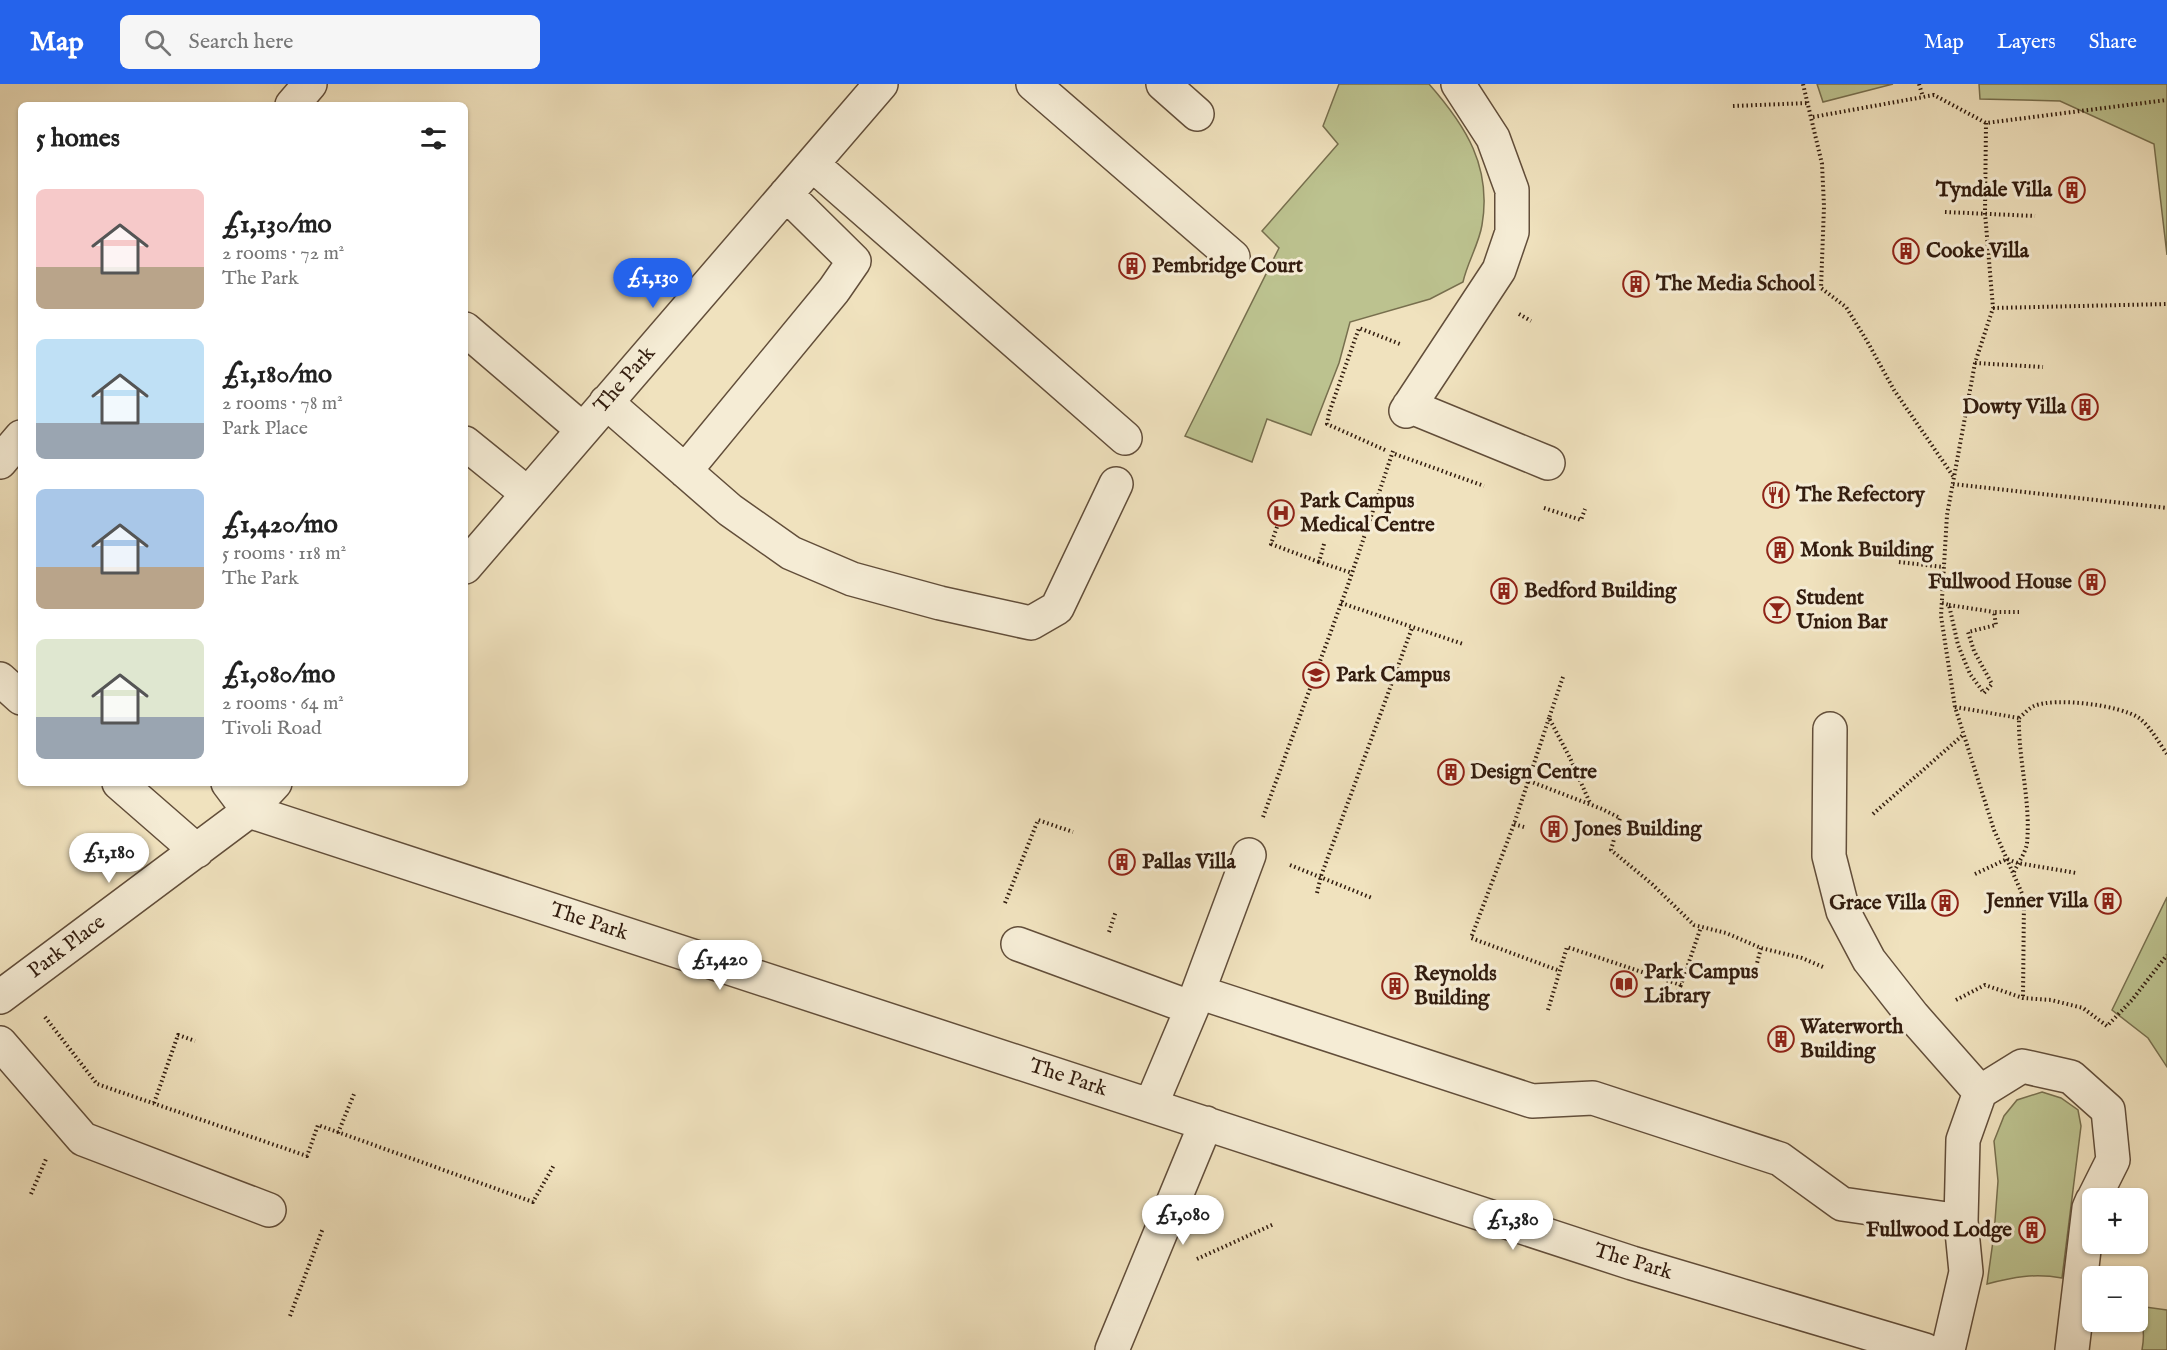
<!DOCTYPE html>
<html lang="en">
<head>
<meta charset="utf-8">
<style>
  body { margin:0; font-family:"IM FELL English",serif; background:#f6f6f6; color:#222; height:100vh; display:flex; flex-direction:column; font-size:22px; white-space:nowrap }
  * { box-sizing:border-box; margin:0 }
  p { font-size:20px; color:#767676 }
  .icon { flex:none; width:33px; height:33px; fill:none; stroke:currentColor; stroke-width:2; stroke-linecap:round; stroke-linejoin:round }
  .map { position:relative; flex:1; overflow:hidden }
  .side { position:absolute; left:18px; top:18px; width:450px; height:684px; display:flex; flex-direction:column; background:#fff; border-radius:9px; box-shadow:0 2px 4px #0004 }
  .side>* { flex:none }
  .tools { position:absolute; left:2082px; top:1104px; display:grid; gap:12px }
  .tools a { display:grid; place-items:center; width:66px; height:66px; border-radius:9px; background:#fff; box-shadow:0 2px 4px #0004; font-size:30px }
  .price { position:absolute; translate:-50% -51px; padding:0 14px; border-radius:21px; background:#fff; color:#222; font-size:20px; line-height:39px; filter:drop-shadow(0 2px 3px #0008) }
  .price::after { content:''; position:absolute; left:50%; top:36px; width:18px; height:14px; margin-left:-9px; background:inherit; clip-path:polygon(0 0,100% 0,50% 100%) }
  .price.active { background:#2563eb; color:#fff }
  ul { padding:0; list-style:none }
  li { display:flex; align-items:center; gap:18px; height:150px; padding:0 18px }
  li span { display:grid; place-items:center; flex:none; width:168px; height:120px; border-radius:9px; color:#555 }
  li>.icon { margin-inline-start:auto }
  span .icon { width:72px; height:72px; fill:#fffc; stroke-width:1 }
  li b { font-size:26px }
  h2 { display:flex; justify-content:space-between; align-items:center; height:72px; padding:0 18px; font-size:26px }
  header { display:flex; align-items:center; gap:36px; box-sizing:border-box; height:84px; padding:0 30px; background:#2563eb; color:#fff }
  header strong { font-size:28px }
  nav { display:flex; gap:33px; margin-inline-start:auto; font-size:21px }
  .search { width:420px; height:54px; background:#f6f6f6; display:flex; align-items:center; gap:15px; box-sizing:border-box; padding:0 21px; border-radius:9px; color:#767676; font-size:22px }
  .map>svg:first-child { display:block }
  .green { fill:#bcc28f; stroke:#776f4e; stroke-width:1.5 }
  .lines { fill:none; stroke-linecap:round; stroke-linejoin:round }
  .minor-casing { stroke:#624e3a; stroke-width:36 }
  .path { stroke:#321c0e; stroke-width:4; stroke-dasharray:1.5 3; stroke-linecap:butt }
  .minor { stroke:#f5ecd5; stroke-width:33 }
  .labels { text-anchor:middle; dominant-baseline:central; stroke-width:6; stroke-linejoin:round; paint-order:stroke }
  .poi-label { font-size:21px; font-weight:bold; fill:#321c0e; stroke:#f5ecd5; text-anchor:start }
  .street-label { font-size:21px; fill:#321c0e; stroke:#f5ecd5 }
</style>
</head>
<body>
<header>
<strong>Map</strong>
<div class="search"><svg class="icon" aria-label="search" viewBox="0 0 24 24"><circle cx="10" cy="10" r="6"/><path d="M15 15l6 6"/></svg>Search here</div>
<nav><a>Map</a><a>Layers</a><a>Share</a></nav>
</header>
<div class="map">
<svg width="2167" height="1266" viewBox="0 0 2167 1266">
  <rect width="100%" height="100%" fill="#f0e2be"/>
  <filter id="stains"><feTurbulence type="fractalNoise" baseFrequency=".00333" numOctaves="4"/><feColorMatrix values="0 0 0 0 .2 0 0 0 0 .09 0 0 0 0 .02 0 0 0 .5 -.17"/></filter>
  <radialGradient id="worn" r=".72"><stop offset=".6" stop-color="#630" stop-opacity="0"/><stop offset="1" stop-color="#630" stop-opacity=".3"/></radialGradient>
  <!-- green -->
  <path class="green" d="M1339,0H1429C1466,42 1492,83 1482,141C1479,160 1467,179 1463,198L1430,215L1350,238L1339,279L1311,351L1267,335L1252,378L1185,352L1279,164L1262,147L1338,60L1323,42Z
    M1817,0H1893L1823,18Z
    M1979,0H2167V171L2154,60L2060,17L1980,15Z
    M2167,813V983L2148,954L2112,926Z
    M2042,1008L2061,1014L2078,1026L2081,1042L2062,1194C2035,1189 2013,1193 1987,1200L1994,1150L1998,1097L1994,1057L2004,1032L2017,1016Z
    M2138,1222L2167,1226V1266H2142C2144,1255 2145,1241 2138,1232Z"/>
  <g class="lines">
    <!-- minor casing -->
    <g class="minor-casing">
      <path id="minor" d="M1033,0L1233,173
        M1163,0L1197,30
        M292,21L310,0
        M812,80L1125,354
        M465,245L583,346
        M606,318L730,426L791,469L852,495L940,519L1031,539L1057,524L1116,400
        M1409,322L1548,379
        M1406,327L1499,186L1512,148V106L1493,54L1458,0
        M465,359L528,410
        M0,378L21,353
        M685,387L834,206L854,177L786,110
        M465,483L881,0
        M0,595L21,614
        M1830,645L1829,772L1843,827L1869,876L1913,932L1980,1008
        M119,699L197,767
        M228,699L249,727
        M249,727L1632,1179L1925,1266
        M1018,860L1192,924
        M1198,908L1532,1017L1593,1014L1780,1075L1842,1120L1961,1137
        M0,913L249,727L275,699
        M0,959L83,1055L269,1126
        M1151,1021L1192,924L1249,771
        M1112,1266L1206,1039
        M1948,1266L1966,1188L1961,1137L1963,1056L1980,1008L2022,982L2071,993L2108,1026L2113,1076L2094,1114
        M2072,1266L2089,1124L2092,1117"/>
    </g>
    <!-- path -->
    <path class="path" d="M1803,0L1822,80L1824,122L1821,204L1846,223L1867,257L1894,306L1953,392
      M1919,0L1923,13
      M1733,22L1809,19
      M1813,33L1934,11L1986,39L2167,16
      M1986,39L1985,129L1993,224L1975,279L1947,431L1941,532L1955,623L1994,746L2024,814L2023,914
      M1945,128L2035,132
      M1993,224L2167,220
      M1519,230L1531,237
      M1975,279L2043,283
      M1385,366L1327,340L1329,329L1359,244L1400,260
      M1395,370L1484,402
      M1953,400L2167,424
      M1544,424L1581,436L1585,425
      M1277,443L1271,460L1319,478
      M1324,460L1319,478L1352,489
      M1899,478L1944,483
      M1341,519L1463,560
      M1942,519L1949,521L1958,561L1970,590L1984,609L1992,600L1974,567L1968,548L1996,541L1994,528H2019
      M1949,521L1994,528
      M1563,593L1549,634L1570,674L1590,719
      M1955,623L2019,634
      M1549,634L1514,740L1471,854L1560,887
      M1529,697L1602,725L1620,734L1611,766L1652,800L1694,841L1726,849L1761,864L1802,874L1823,883
      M1873,730L1964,650
      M1263,733L1349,498L1393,367
      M1514,740L1524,743
      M1290,781L1372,814
      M2014,788C2018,779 2026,768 2027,759C2031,717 2018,675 2019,634C2024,630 2029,624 2034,622C2055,613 2120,621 2139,634C2150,642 2159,659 2167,670
      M1975,790L2007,775L2018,779L2076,789
      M1317,809L1321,792L1412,544
      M1005,819L1038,736L1073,748
      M1109,848L1116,827
      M1756,883L1761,864
      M1678,907L1681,901
      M1956,916L1985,901L2023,914L2051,916L2083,924L2107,942L2132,916L2167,871
      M1548,926L1567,863L1681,901L1701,843
      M45,933L97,1000L307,1072L318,1041L533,1118L554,1081
      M154,1019L178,951L195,957
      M338,1049L354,1010
      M31,1110L46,1075
      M1197,1175L1274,1140
      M290,1232L323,1144"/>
    <!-- minor -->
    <use href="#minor" class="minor"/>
  </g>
  <!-- icons -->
  <defs>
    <g id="building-ring" transform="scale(1.35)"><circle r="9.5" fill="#f5ecd5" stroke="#8f2418" stroke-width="1.5"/><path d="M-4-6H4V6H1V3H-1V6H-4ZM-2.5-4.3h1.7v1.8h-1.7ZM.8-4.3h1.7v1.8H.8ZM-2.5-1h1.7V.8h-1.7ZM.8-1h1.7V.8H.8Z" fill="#8f2418"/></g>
    <g id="restaurant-ring" transform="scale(1.35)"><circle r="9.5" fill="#f5ecd5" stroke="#8f2418" stroke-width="1.5"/><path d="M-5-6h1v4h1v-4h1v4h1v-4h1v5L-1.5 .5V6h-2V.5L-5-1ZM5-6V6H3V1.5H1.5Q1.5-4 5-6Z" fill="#8f2418"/></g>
    <g id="hospital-ring" transform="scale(1.35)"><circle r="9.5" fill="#f5ecd5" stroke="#8f2418" stroke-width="1.5"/><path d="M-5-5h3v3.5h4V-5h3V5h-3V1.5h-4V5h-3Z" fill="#8f2418"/></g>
    <g id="bar-ring" transform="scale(1.35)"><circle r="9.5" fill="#f5ecd5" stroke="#8f2418" stroke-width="1.5"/><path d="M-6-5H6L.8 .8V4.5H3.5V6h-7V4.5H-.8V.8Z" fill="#8f2418"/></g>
    <g id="university-ring" transform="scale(1.35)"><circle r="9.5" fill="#f5ecd5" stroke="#8f2418" stroke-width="1.5"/><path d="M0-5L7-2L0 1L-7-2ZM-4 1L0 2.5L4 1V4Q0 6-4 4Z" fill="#8f2418"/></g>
    <g id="library-ring" transform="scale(1.35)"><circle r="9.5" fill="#f5ecd5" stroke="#8f2418" stroke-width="1.5"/><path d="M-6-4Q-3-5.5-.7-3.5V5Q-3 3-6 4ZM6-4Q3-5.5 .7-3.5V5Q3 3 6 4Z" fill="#8f2418"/></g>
  </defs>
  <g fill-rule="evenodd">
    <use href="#building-ring" x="2072" y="106"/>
    <use href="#building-ring" x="1906" y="167"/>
    <use href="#building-ring" x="1132" y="182"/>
    <use href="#building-ring" x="1636" y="200"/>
    <use href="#building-ring" x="2085" y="323"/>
    <use href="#restaurant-ring" x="1776" y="411"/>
    <use href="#hospital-ring" x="1281" y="429"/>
    <use href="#building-ring" x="1780" y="466"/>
    <use href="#building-ring" x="2092" y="498"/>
    <use href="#building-ring" x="1504" y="507"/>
    <use href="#bar-ring" x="1777" y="526"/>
    <use href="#university-ring" x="1316" y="591"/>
    <use href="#building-ring" x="1451" y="688"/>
    <use href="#building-ring" x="1554" y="745"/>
    <use href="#building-ring" x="1122" y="778"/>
    <use href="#building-ring" x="2108" y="817"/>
    <use href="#building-ring" x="1945" y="819"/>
    <use href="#library-ring" x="1624" y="900"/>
    <use href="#building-ring" x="1395" y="902"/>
    <use href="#building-ring" x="1781" y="955"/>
    <use href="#building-ring" x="2032" y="1146"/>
  </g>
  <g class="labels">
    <!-- poi labels -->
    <g class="poi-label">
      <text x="2052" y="106" text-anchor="end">Tyndale Villa</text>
      <text x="1926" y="167">Cooke Villa</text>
      <text x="1152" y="182">Pembridge Court</text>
      <text x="1656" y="200">The Media School</text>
      <text x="2066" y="323" text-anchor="end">Dowty Villa</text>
      <text x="1796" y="411">The Refectory</text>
      <text x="1300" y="417">Park Campus<tspan x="1300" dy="24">Medical Centre</tspan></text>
      <text x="1800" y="466">Monk Building</text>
      <text x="2072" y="498" text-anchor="end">Fullwood House</text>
      <text x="1524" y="507">Bedford Building</text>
      <text x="1796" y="514">Student<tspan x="1796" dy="24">Union Bar</tspan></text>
      <text x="1336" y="591">Park Campus</text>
      <text x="1470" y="688">Design Centre</text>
      <text x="1574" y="745">Jones Building</text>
      <text x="1142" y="778">Pallas Villa</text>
      <text x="2088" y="817" text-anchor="end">Jenner Villa</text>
      <text x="1926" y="819" text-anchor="end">Grace Villa</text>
      <text x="1644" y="888">Park Campus<tspan x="1644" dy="24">Library</tspan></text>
      <text x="1414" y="890">Reynolds<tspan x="1414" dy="24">Building</tspan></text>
      <text x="1800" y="943">Waterworth<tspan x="1800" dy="24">Building</tspan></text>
      <text x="2012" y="1146" text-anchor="end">Fullwood Lodge</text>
    </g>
    <!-- street labels -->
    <g class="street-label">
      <text transform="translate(625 296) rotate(-49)">The Park</text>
      <text transform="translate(589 838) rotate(18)">The Park</text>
      <text transform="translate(67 863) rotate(-37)">Park Place</text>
      <text transform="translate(1068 994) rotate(18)">The Park</text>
      <text transform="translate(1633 1178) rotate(17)">The Park</text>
    </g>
  </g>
  <rect width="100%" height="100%" filter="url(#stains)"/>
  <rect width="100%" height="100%" fill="url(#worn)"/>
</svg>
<div class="tools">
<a>+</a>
<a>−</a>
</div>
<b class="price active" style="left:653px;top:225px">£1,130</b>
<b class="price" style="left:109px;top:800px">£1,180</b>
<b class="price" style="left:720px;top:907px">£1,420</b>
<b class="price" style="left:1183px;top:1162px">£1,080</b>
<b class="price" style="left:1513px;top:1167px">£1,380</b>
<section class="side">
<h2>5 homes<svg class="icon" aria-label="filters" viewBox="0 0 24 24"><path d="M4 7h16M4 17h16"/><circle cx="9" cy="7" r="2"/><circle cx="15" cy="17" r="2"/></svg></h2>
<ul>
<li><span style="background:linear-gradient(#f6c9c9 65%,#b9a48a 0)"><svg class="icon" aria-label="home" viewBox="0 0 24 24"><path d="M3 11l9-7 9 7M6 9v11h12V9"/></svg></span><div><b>£1,130/mo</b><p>2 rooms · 72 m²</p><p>The Park</p></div></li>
<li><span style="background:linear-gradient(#bfe0f5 70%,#9aa5b1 0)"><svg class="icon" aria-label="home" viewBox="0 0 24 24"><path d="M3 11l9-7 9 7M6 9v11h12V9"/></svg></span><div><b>£1,180/mo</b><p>2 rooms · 78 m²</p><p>Park Place</p></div></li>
<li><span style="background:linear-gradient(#a9c7e8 65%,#b9a48a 0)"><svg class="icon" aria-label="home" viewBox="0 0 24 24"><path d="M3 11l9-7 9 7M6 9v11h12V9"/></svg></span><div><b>£1,420/mo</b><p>5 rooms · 118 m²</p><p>The Park</p></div></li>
<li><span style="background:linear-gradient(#dfe7d0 65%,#9aa5b1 0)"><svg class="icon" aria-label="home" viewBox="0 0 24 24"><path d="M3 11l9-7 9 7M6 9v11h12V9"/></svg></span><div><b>£1,080/mo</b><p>2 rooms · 64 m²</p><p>Tivoli Road</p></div></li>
</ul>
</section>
</div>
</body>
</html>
